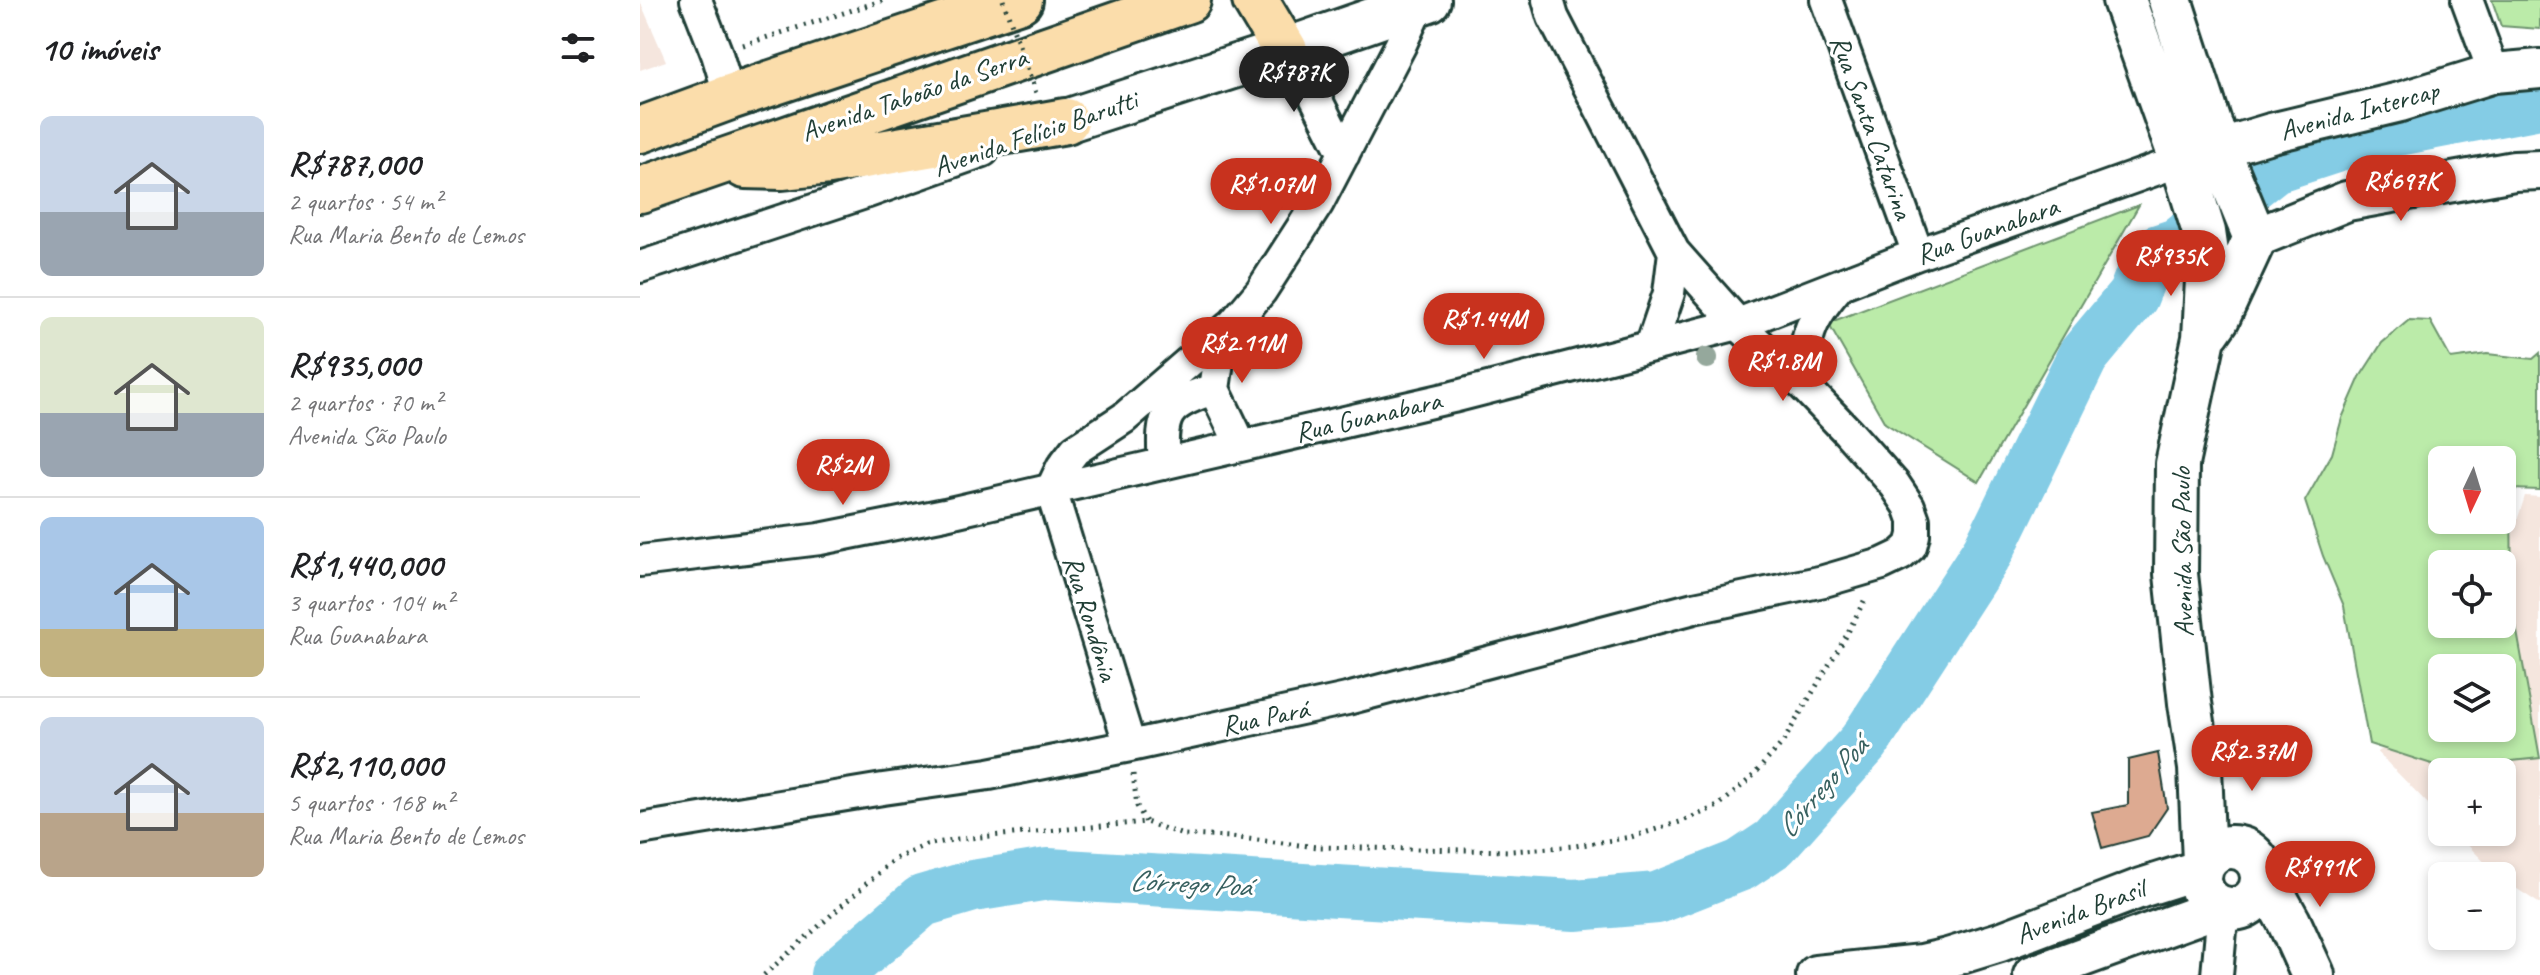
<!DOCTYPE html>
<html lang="pt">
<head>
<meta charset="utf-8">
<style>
  body { margin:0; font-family:Caveat,sans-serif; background:#f6f6f6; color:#202124; height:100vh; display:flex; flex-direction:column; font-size:30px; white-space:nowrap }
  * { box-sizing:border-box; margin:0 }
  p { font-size:26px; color:#757577 }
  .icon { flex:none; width:44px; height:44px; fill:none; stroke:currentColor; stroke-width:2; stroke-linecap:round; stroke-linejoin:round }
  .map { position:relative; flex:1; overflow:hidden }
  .side { display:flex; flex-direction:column; background:#fff; width:640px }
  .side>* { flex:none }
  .needle { width:52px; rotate:184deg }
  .fabs { position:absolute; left:1788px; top:446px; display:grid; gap:16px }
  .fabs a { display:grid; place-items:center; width:88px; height:88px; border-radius:12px; background:#fff; box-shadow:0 4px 12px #0003; font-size:40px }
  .price { position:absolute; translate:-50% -68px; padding:0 18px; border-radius:28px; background:#c8321e; color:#fff; font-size:26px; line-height:52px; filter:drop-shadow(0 2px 4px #0008) }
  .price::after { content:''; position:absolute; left:50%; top:48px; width:24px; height:18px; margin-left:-12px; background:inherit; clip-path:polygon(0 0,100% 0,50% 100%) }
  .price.on { background:#222; color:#fff }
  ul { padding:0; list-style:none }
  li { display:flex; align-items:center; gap:24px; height:200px; padding:0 40px }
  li+li { border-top:2px solid #e0e0e0 }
  li span { display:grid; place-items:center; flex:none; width:224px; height:160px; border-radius:12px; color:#555 }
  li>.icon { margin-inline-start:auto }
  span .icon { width:96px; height:96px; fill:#fffc; stroke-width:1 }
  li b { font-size:34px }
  h2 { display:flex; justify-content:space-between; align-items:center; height:96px; padding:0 40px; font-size:34px }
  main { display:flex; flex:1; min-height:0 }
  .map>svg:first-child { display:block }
  .built { fill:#f5e6de }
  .green { fill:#bbeba9; stroke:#6d946e; stroke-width:2; fill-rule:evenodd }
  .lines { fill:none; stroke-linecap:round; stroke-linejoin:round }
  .river { stroke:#84cce5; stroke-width:52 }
  .building { fill:#ddaa91; stroke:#1f3d34; stroke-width:2 }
  .minor-casing { stroke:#1f3d34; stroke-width:36 }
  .tertiary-casing { stroke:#1f3d34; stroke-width:44 }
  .secondary-casing { stroke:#1f3d34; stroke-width:48 }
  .motorway-casing { stroke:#1f3d34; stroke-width:50 }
  .path { stroke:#1f3d34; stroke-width:5; stroke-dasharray:2 6; stroke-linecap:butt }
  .minor { stroke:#fff; stroke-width:30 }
  .tertiary { stroke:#fff; stroke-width:38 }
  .secondary { stroke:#fff; stroke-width:42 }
  .motorway { stroke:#fbddab; stroke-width:44 }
  .path-bridge { stroke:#1f3d34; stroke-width:5; stroke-dasharray:2 6; stroke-linecap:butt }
  .tree { fill:#95a89c }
  .labels { text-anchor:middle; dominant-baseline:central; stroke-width:6; stroke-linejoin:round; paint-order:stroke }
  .street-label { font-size:28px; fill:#1f3d34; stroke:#fff }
  .water-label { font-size:30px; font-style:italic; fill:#386160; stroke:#fff }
</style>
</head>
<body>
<main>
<section class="side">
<h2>10 imóveis<svg class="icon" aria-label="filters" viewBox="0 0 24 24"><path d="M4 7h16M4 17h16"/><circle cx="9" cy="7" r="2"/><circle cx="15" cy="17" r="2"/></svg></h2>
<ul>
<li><span style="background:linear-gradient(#c9d6e8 60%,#9aa5b1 0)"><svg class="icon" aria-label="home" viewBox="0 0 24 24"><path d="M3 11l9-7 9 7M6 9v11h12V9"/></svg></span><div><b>R$787,000</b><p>2 quartos · 54 m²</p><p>Rua Maria Bento de Lemos</p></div></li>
<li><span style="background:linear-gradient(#dfe7d0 60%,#9aa5b1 0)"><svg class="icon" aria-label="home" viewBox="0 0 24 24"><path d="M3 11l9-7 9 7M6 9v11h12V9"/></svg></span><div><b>R$935,000</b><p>2 quartos · 70 m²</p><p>Avenida São Paulo</p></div></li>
<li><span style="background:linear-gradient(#a9c7e8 70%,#c2b280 0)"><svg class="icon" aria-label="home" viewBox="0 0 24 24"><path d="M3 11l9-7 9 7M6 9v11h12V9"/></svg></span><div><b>R$1,440,000</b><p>3 quartos · 104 m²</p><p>Rua Guanabara</p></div></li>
<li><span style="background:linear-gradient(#c9d6e8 60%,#b9a48a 0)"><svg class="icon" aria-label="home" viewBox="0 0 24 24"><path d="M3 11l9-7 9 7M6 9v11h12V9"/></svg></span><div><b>R$2,110,000</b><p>5 quartos · 168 m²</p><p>Rua Maria Bento de Lemos</p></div></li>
</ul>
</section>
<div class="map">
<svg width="1900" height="975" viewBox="0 0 1900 975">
  <rect width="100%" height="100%" fill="#fff"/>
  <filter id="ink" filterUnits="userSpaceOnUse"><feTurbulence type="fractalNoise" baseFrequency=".0125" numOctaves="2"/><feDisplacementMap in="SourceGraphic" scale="16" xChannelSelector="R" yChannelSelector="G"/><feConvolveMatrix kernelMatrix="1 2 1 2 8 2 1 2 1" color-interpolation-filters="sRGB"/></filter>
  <g filter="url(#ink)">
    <!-- built -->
    <path class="built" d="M0,1L26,61L0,70Z
      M1885,496L1900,497V904L1862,879V876H1858L1815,832H1862V772H1802V818L1737,752L1802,719V728H1862V568Z"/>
    <!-- green -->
    <path class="green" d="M1852,0H1900V29L1861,26Z
      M1499,205L1339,482L1245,423L1188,323Z
      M1769,320L1790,321L1811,359L1847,354L1893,359L1900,353V490L1871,489L1872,604L1900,758L1804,768L1729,744L1704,606L1683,556L1665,501L1692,454L1702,418L1720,377L1742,343ZM1802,460H1862V520H1802ZM1802,564H1862V624H1802ZM1862,668V728H1802V668Z"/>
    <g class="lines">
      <!-- river -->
      <path class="river" d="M196,975L282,901L333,886L408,874L935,905L1017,898L1101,865L1134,843L1224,742L1348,551L1443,356L1493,296L1510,253L1537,244L1634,167L1732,135L1900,103"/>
    </g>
    <!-- building -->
    <path class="building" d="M1518,753L1527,808L1508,836L1462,848L1452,812L1488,805V760Z"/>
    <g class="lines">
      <!-- minor casing -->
      <g class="minor-casing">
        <path id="minor" d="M56,0L77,54L90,97
          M1186,0L1278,254
          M1827,0L1854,73
          M645,50L668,83L704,154
          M0,267L225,193L343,151
          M592,328L579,355L574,389L601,445
          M1011,346L1029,293L1034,252
          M1163,385C1165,338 1167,323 1198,287
          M524,464C520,414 525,404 574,389
          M411,490L422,467L435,450L484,418L594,323L621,291L678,203L760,46L779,4
          M411,490L490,746
          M0,561L180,539L305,514L813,397L1098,324L1278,254L1540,161
          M0,829L243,789L349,774L490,746L707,699L1054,608L1184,581L1242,564L1261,555L1271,546L1274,535V520L1269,506L1255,485L1208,432L1163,385L1098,324L1034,252L913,17L908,0
          M1577,975L1583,908"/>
      </g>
      <!-- tertiary casing -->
      <g class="tertiary-casing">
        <path id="tertiary" d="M1551,157L1631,133L1760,102L1854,73L1900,69
          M1615,238L1707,201L1874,171L1900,170
          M1176,975L1282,964L1308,958L1360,942L1501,888L1561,869
          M1393,975L1580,907"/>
      </g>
      <!-- secondary casing -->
      <g class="secondary-casing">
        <path id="secondary" d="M1484,0L1546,174L1564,232L1568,260L1564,338L1537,464L1536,574L1550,703L1560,768L1564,862
          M1530,0L1578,148L1615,238L1578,318L1569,331
          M426,121L645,50L789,0
          M1560 878a31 31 0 1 1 62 0a31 31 0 1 1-62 0Z
          M1623,875L1649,922L1673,975"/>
      </g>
      <!-- motorway casing -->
      <g class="motorway-casing">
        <path id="motorway" d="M615,0L645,50
          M0,130L90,97L380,0
          M105,166L142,167L189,162L426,121
          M0,190L548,0"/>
      </g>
      <!-- path -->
      <path class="path" d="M103,45L244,0
        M493,774L497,806L506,822
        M124,975L253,860L286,845L318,839L506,822L543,835L591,837L677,847L872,851L935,846L991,837L1040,822L1078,806L1111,778L1143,742L1205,638L1226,597"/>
      <!-- minor -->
      <use href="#minor" class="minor"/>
      <!-- tertiary -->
      <use href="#tertiary" class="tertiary"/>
      <!-- secondary -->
      <use href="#secondary" class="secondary"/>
      <!-- motorway -->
      <use href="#motorway" class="motorway"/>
      <!-- path-bridge -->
      <path class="path-bridge" d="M363,0L396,93"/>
    </g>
    <!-- trees -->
    <circle class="tree" cx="1067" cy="358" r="11"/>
  </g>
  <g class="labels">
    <!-- street labels -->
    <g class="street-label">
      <text transform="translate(274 94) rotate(-19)">Avenida Taboão da Serra</text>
      <text transform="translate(1719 110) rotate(-15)">Avenida Intercap</text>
      <text transform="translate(1232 127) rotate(70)">Rua Santa Catarina</text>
      <text transform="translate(395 133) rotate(-19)">Avenida Felício Barutti</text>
      <text transform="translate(1347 230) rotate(-20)">Rua Guanabara</text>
      <text transform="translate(728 416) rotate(-13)">Rua Guanabara</text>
      <text transform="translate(1542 552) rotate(-91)">Avenida São Paulo</text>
      <text transform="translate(451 618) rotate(73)">Rua Rondônia</text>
      <text transform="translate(625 717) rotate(-12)">Rua Pará</text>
      <text transform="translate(1440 911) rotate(-21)">Avenida Brasil</text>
    </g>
    <!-- water labels -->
    <g class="water-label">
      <text transform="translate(1182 787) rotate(-49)">Córrego Poá</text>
      <text transform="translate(550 883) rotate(3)">Córrego Poá</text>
    </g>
  </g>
</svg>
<div class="fabs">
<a><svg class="needle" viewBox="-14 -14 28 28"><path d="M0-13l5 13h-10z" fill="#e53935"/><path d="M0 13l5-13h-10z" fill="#757577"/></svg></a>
<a><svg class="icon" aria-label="locate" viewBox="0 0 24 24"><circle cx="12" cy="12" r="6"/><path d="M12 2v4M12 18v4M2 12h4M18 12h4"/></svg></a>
<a><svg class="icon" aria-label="layers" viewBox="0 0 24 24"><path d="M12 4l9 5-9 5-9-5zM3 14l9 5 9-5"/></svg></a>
<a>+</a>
<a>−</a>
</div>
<b class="price on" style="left:654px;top:114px">R$787K</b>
<b class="price" style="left:1761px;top:223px">R$697K</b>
<b class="price" style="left:631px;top:226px">R$1.07M</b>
<b class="price" style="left:1531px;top:298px">R$935K</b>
<b class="price" style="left:844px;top:361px">R$1.44M</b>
<b class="price" style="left:602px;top:385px">R$2.11M</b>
<b class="price" style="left:1143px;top:403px">R$1.8M</b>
<b class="price" style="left:203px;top:507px">R$2M</b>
<b class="price" style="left:1612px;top:793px">R$2.37M</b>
<b class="price" style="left:1680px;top:909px">R$991K</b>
</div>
</main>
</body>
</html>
